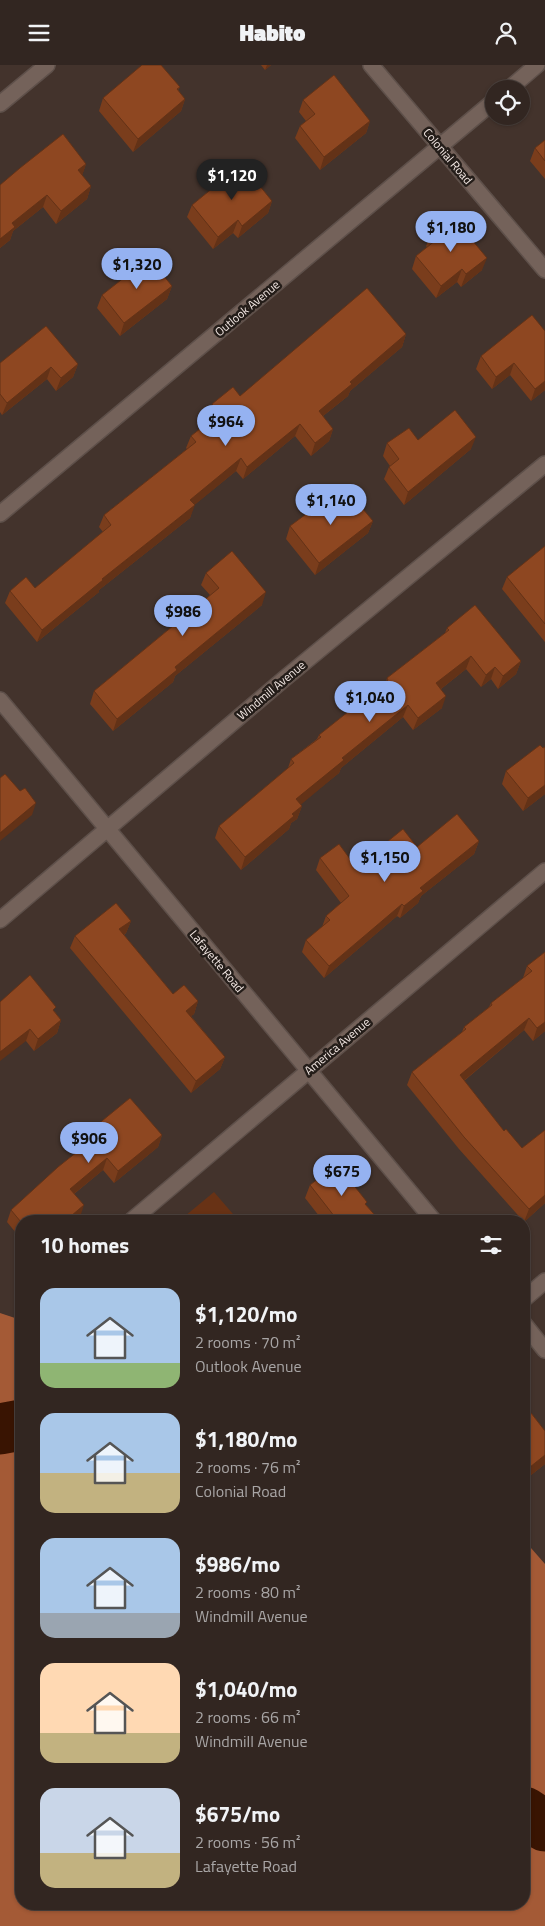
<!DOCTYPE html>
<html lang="en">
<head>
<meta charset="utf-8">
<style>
  body { margin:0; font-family:"Titillium Web",sans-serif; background:#3d322e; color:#f1f3f6; height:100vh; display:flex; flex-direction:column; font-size:19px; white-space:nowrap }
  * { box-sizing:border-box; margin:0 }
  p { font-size:16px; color:#a8a5a5 }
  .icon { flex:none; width:28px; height:28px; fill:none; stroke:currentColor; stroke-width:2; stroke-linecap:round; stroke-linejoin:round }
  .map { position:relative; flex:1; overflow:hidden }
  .panel { position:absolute; left:15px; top:1150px; width:515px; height:695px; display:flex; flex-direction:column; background:#322621; border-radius:20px; box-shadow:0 1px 4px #0004,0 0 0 1px #4d433f }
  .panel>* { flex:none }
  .tools { position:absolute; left:485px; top:15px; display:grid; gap:10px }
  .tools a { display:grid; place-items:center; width:45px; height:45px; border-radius:50%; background:#322621; box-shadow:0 1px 4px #0004,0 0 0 1px #4d433f; font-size:25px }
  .price { position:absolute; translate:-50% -42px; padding:0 11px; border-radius:18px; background:#95b2f1; color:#111; font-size:16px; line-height:32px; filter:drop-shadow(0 1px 2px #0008) }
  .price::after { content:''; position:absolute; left:50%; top:30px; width:15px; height:11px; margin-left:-8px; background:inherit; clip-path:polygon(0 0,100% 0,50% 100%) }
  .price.on { background:#222; color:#fff }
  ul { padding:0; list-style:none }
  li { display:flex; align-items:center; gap:15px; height:125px; padding:0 25px }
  li span { display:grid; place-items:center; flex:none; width:140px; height:100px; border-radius:15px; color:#555 }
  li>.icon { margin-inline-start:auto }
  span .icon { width:60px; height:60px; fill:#fffc; stroke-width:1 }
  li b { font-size:21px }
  h2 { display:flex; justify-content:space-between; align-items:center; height:60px; padding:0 25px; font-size:21px }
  header { display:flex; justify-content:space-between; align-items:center; height:65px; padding:0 25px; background:#322621; font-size:22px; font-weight:800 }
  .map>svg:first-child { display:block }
  .green { fill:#683215 }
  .forest { fill:#a45a36 }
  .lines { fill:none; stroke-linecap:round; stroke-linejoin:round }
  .river { stroke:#391402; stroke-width:51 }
  .minor-casing { stroke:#5e504a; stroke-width:18 }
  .minor { stroke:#74625a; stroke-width:15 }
  .wall { fill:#7a3d1c }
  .shaded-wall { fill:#633217 }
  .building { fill:#8e4721; stroke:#633217 }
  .labels { text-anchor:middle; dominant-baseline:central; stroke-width:5; stroke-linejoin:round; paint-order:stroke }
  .street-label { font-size:12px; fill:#f3e8e4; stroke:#241d19 }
</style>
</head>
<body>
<header><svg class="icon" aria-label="menu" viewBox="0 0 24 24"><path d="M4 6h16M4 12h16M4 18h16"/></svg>Habito<svg class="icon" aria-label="person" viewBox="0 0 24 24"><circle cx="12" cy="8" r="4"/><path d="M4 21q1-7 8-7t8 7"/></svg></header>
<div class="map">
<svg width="545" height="1861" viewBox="0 0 545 1861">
  <rect width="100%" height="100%" fill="#43332c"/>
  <!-- green -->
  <path class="green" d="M214,1127L239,1156H179Z"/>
  <!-- forest -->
  <path class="forest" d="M0,1248L21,1255V1839H524V1475L545,1499V1861H0Z"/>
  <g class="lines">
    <!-- river -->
    <path class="river" d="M0,1364L21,1360
      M524,1747L545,1761"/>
    <!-- minor casing -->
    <g class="minor-casing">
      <path id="minor" d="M371,0L545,205
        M509,24L537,0
        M0,39L47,0
        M0,449L494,36
        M0,635L434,1156
        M0,855L284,614L545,399
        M131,1156L545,806
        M524,1234L545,1216
        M524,1259L545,1285"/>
    </g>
    <!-- minor -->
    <use href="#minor" class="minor"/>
  </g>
  <!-- wall -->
  <path class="wall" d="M261,0H271L265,5Z
    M180,22L178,25L185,34L181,46L133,87L99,46L103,33Z
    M303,35L370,56L366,68L320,105L295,73L300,61L306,56L299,47Z
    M545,75V114L530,96L535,83Z
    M86,99L82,110L91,121L87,134L56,159L43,142L13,166L10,175L0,183V120Z
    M272,136L268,148L238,173L233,168L213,184L187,152L192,140Z
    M431,169L482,205L461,222L457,217L436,233L412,204L416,191L427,182L426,181Z
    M172,221L167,234L120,271L97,243L102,230Z
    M545,266V325L531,336L510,310L492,324L476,304L481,291Z
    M406,269L402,282L350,326L348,331L323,351L333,364L329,376L311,391L295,371L243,414L236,406L194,440L190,453L99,525V527L37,577L5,538L10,526L35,523L103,467L99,462L104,450L187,384L186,383L191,371L211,355L208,351L212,339L240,331Z
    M0,298L78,299L73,312L56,326L47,314L2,350L0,347Z
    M418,375L471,384L404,440L384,414L389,402L390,401L383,391L387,378Z
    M326,445L373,456L368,468L315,510L286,474L290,461Z
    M545,481V577L502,524L507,512Z
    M206,508L262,540L175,611L173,617L113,666L90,639L94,626L210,530L201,520Z
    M447,563L521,596L516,609L498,624L491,614L481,622L466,604L441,624L442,643L413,665L403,652L341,703L339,708L300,739L302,741L297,754L291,758L289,764L241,805L215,773L219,761L288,703L291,694L317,674L319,670L386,617L387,613L445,568Z
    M545,682V729L523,746L502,719L506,706Z
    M479,776L474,789L421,831L418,838L400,853L397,851L324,913L302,887L306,875L322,862L326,851L341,838L316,805L320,793L356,802L417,782Z
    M131,856L126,868L124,870L173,929L198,936L194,949L191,951L225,992L220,1004L191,1028L70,883L75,871Z
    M545,887V966L533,976L524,965L464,1016L504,1066L522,1083L545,1065V1138L524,1157L459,1084L407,1020L412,1007L462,967L464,962L489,942L491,938L523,913L527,901Z
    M0,937L55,947L61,955L57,968L34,986L26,976Z
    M86,1069L162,1070L158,1082L114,1118L103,1105L74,1129L80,1152L21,1156V1174L7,1157L11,1145L83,1082L82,1081Z
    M310,1120L366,1140L380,1156H323L305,1133Z
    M524,1339L545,1366V1399L526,1414L524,1412Z"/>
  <!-- shaded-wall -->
  <path class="shaded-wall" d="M267,0H271L265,5Z
    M185,34L181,46L133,87L138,74Z
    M370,56L366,68L320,105L324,92Z
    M86,99L82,111L78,105Z
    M91,121L87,134L56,159L61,146Z
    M47,130L43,142L13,166L10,175L0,183V174L12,158Z
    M272,136L268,148L238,173L242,161Z
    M238,155L233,168L213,184L218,172Z
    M487,193L482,205L461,222L466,209Z
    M462,204L457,217L436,233L441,221Z
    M172,221L167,234L120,271L124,258Z
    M406,269L402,282L350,326L348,331L314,358L319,346L350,317Z
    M514,298L510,310L492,324L496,312Z
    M78,299L73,312L56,326L61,313Z
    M51,302L47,314L2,350L7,338Z
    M545,316V325L531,336L535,324Z
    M300,359L295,371L243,414L247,402Z
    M333,364L329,376L311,391L315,378Z
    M476,372L471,384L404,440L408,427Z
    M241,393L236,406L186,447L190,435Z
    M195,440L190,453L99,525V527L37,577L42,565L102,514Z
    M373,456L368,468L315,510L319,498Z
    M266,527L262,540L175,611L173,617L113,666L117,654L175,602Z
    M471,591L466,604L432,631L436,618Z
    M521,596L516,609L498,624L503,611Z
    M495,602L491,614L481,622L486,610Z
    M446,631L442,643L413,665L418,653Z
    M408,640L403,652L341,703L339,708L292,747L296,734L342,693Z
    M545,720V729L523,746L528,733Z
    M36,738L32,750L0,776V768Z
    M302,741L297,754L291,758L289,764L241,805L245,792L292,749Z
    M479,776L474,789L421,831L418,838L400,853L404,841L420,823Z
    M402,839L397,851L324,913L329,901Z
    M131,856L126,868L115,876L119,864Z
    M198,936L194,949L182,958L186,946Z
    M529,953L524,965L455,1023L460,1010Z
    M61,955L57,968L34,986L38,974Z
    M545,957V966L533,976L537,963Z
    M30,964L26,976L0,996V987Z
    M225,992L220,1004L191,1028L196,1016Z
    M162,1070L158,1082L114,1118L118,1106Z
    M107,1093L103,1105L65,1136L70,1124Z
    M545,1130V1138L524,1157L529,1144Z
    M84,1140L80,1152L75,1156H65Z
    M545,1390V1399L526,1414L530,1402Z"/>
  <!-- building -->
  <path class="building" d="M142,0H161L180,22L177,24L185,34L138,74L103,33Z
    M334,10L370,56L324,92L300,61L315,49L303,35Z
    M63,69L86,99L78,105L91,121L61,146L47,130L12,158L15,162L0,174V120L20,103Z
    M545,75V96L535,83Z
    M242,99L272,136L242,161L238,155L218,172L192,140Z
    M452,151L487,193L466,209L462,204L441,221L416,191L436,175L431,169Z
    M149,193L172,221L124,258L102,230Z
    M367,223L406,269L350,317L352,319L319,346L333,364L315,378L300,359L247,402L241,393L190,435L195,440L102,514L103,515L42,565L10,526L26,512L35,523L111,460L104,450L196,377L191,371L220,348L212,339L233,322L240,331Z
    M532,250L545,266V316L535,324L514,298L496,312L481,291Z
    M46,261L78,299L61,313L51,302L7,338L0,329V298Z
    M455,345L476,372L408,427L389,402L399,394L387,378L409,363L418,375Z
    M348,426L373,456L319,498L290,461L321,438L326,445Z
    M545,481V559L507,512Z
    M232,486L266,527L175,602L177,605L117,654L94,626L219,523L206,508Z
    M475,540L521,596L503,611L495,602L486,610L471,591L436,618L446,631L418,653L408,640L342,693L344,695L296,734L302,741L292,749L294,751L245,792L219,761L294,698L291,694L321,672L319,670L388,615L387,613L449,565L447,563Z
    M540,680L543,683L545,682V720L528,733L506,706Z
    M5,709L20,726L25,723L36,738L0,768V713Z
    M457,749L479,776L420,823L423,826L404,841L402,839L329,901L306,875L330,855L326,851L349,831L320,793L339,779L356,802L403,764L417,782Z
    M116,838L131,856L119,864L173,929L184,920L198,936L186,946L225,992L196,1016L75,871Z
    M545,887V957L537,963L529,953L460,1010L504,1066L506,1064L522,1083L545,1065V1130L529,1144L464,1072L412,1007L466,964L464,962L492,940L491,938L532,906L527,901Z
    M30,910L56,942L53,945L61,955L38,974L30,964L0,987V937Z
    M130,1033L162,1070L118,1106L107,1093L70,1124L84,1140L65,1156L21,1157L11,1145L58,1102L92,1075L86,1069Z
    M337,1099L367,1137L365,1139L380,1156H338L310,1120Z
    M524,1339L545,1366V1390L530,1402L524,1394Z"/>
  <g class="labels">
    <!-- street labels -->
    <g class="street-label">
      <text transform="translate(448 91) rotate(50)">Colonial Road</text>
      <text transform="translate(247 243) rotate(-40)">Outlook Avenue</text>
      <text transform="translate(271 625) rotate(-40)">Windmill Avenue</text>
      <text transform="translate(217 896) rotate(50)">Lafayette Road</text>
      <text transform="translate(337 981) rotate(-40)">America Avenue</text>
    </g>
  </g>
</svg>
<div class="tools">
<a><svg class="icon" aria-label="locate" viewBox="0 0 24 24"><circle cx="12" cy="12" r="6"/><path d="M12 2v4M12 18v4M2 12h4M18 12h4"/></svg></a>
</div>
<b class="price on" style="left:232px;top:136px">$1,120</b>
<b class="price" style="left:451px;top:188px">$1,180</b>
<b class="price" style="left:137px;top:225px">$1,320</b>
<b class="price" style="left:226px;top:382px">$964</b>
<b class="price" style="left:331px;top:461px">$1,140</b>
<b class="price" style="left:183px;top:572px">$986</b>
<b class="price" style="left:370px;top:658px">$1,040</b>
<b class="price" style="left:385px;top:818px">$1,150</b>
<b class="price" style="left:89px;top:1099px">$906</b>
<b class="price" style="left:342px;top:1132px">$675</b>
<section class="panel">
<h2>10 homes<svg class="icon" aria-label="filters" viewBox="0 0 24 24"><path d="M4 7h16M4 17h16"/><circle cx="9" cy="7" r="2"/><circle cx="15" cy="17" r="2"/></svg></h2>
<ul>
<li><span style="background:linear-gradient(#a9c7e8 75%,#8fb573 0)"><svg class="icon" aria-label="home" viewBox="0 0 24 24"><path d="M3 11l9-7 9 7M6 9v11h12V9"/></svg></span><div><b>$1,120/mo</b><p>2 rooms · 70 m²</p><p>Outlook Avenue</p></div></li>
<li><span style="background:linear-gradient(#a9c7e8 60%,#c2b280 0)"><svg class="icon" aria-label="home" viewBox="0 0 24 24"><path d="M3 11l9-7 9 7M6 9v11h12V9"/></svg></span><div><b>$1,180/mo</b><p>2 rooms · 76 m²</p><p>Colonial Road</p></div></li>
<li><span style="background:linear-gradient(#a9c7e8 75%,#9aa5b1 0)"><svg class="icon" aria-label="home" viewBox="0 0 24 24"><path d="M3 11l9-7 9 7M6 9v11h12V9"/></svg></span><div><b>$986/mo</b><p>2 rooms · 80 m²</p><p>Windmill Avenue</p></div></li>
<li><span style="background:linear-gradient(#ffd9b3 70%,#c2b280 0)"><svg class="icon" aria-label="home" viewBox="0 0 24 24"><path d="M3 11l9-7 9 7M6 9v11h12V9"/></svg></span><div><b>$1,040/mo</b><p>2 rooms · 66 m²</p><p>Windmill Avenue</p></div></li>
<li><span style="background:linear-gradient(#c9d6e8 65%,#c2b280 0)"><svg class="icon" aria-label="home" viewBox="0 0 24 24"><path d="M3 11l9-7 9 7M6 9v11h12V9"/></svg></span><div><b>$675/mo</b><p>2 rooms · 56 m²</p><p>Lafayette Road</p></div></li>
</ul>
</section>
</div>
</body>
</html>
